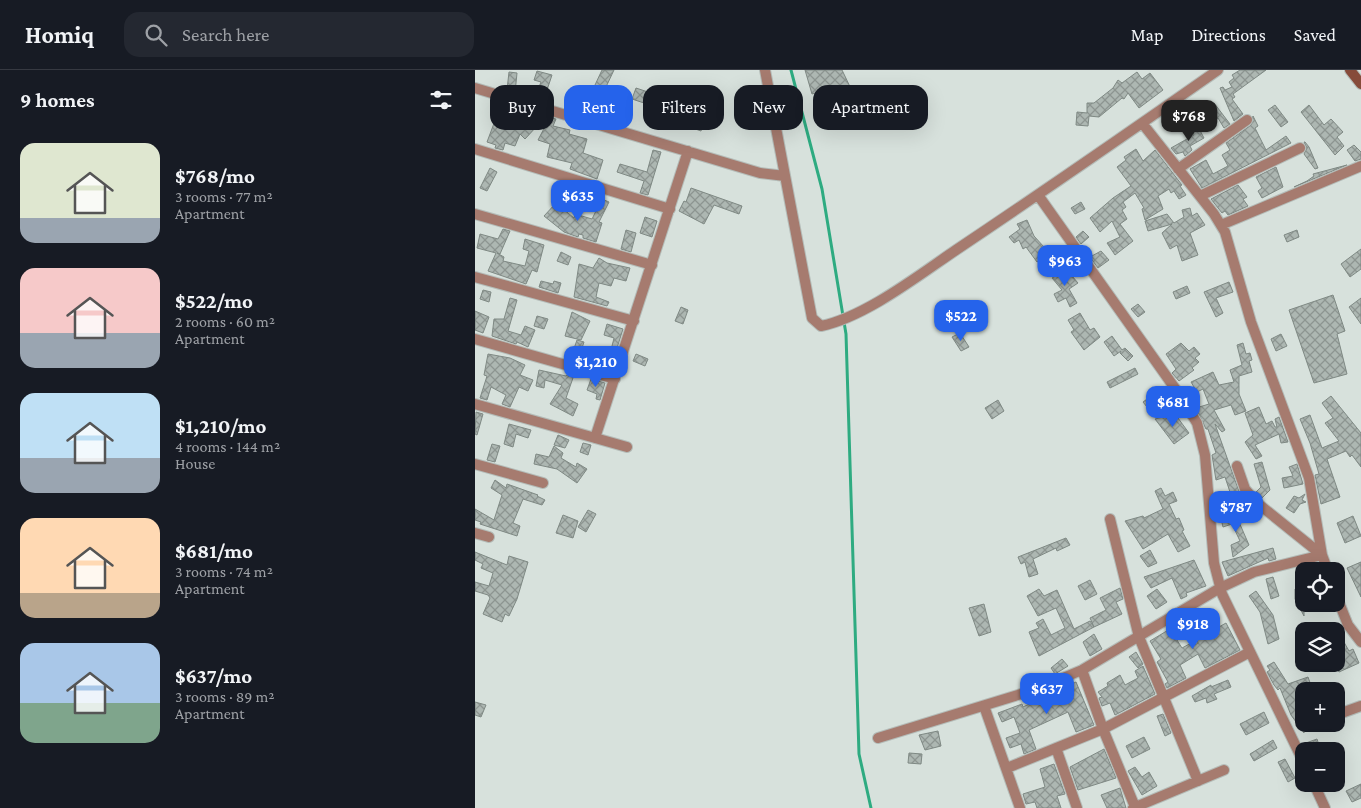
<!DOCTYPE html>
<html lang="en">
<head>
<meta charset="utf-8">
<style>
  body { margin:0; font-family:"Crimson Pro",serif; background:#242831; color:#f1f3f6; height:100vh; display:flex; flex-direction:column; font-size:19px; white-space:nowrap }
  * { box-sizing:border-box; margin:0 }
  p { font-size:16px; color:#9ea1a6 }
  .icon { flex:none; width:28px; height:28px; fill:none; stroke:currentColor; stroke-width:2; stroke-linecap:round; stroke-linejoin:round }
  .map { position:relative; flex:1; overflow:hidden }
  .drawer { display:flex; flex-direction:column; background:#171b24; width:475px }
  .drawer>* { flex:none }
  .banner { position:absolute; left:15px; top:15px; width:475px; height:45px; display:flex; gap:10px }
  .controls { position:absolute; left:820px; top:492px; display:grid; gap:10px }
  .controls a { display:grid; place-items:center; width:50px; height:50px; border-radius:10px; background:#171b24; box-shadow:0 5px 20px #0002; font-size:25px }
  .price { position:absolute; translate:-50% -42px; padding:0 11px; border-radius:10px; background:#2563eb; color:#fff; font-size:16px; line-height:32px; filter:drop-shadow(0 1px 2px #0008) }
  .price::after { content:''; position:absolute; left:50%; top:30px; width:15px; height:11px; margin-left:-8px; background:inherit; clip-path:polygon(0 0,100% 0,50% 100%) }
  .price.current { background:#222; color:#fff }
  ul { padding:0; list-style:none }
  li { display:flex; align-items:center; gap:15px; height:125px; padding:0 20px }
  li span { display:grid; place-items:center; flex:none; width:140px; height:100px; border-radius:15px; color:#555 }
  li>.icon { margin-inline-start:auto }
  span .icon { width:60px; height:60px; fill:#fffc; stroke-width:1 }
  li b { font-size:21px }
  h2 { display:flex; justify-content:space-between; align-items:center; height:60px; padding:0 20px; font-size:21px }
  .pill { padding:0 18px; border-radius:15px; background:#171b24; box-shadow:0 5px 20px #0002; font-size:18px; line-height:45px }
  .pill.current { background:#2563eb; color:#fff }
  header { display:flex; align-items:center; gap:30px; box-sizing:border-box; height:70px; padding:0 25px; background:#171b24; border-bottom:1px solid #363941 }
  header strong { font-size:24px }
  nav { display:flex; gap:28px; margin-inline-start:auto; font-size:18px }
  .search { width:350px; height:45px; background:#242831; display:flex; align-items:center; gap:12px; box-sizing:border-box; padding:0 18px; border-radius:15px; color:#9ea1a6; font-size:19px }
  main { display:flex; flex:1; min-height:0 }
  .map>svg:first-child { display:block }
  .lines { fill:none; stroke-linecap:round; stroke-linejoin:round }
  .stream { stroke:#2eab81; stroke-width:3 }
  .building { fill:url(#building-cross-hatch); stroke:#7f8984 }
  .minor-casing { stroke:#b4bcb8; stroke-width:12 }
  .secondary-casing { stroke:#b4bcb8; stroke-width:12 }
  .minor { stroke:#a67b6f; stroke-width:10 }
  .secondary { stroke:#864b3a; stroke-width:10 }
</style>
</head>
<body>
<header>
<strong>Homiq</strong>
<div class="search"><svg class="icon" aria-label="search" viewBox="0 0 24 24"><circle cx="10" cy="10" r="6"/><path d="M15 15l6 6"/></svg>Search here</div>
<nav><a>Map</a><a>Directions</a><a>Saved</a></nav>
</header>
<main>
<section class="drawer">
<h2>9 homes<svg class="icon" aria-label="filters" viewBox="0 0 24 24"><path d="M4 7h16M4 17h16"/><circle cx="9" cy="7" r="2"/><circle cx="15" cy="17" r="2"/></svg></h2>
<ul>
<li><span style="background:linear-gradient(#dfe7d0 75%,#9aa5b1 0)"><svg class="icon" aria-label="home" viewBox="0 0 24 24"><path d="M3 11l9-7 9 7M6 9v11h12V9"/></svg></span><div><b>$768/mo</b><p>3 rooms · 77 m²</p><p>Apartment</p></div></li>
<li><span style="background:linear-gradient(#f6c9c9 65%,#9aa5b1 0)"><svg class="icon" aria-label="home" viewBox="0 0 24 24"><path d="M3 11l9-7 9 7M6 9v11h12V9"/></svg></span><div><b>$522/mo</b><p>2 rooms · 60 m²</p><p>Apartment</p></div></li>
<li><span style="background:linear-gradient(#bfe0f5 65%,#9aa5b1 0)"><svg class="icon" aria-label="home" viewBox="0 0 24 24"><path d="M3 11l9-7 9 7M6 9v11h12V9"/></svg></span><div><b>$1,210/mo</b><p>4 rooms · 144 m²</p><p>House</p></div></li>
<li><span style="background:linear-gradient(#ffd9b3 75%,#b9a48a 0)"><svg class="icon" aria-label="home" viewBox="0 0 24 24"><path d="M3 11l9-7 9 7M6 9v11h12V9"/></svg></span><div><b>$681/mo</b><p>3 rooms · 74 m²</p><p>Apartment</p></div></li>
<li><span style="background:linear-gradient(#a9c7e8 60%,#7fa58c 0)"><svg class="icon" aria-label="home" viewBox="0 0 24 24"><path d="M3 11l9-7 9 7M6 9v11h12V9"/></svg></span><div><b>$637/mo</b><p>3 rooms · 89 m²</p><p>Apartment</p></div></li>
</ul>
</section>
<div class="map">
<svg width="886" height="738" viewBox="0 0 886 738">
  <defs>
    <pattern id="building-cross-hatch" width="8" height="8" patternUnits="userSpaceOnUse" patternTransform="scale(1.25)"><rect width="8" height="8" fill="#adb7b2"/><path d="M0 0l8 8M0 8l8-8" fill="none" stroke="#8d9591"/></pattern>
  </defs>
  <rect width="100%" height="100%" fill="#d7e1dc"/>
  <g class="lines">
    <!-- stream -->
    <path class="stream" d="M316,0L347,119L371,264L384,684L396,738"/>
  </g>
  <!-- building -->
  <path class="building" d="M127,0H139L130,19L120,15Z
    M330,0H367L378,23L375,25L381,37L372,42L359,45L352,20L337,24Z
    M765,0H791L758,24L760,27L757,29L768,44L759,51L745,18L748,17L750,20L757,17L754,12L759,8L757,5Z
    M62,1L77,5L72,20L64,17L66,12L59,10Z
    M34,2L42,3L40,23L32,20Z
    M662,2L667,9L675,3L688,20L664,38L653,23L649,29L647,28L624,47L614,46L613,56L601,55L602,42L612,43V33H619L638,18L643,10L647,13Z
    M216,17L224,21L216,37L208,33Z
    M161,18L176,23L172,34L157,29Z
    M739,33L755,54L749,58L743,48L731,54L723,45Z
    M800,35L813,52L806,57L793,40Z
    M834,35L849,55L856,49L868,62L862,67L869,76L860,85L826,42Z
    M24,40L38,46V52L47,42L62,56L50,69L45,64L40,76L30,73L28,80L20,78L21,75L12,72Z
    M216,45L230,49L226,61L212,56Z
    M354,45L356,53L343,56L341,48Z
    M778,46L783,56L780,58L791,80L811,66L816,73L727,118L715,99L731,90L738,104L753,96L747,85L755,80L751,73L776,55Z
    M75,47L81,49L78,56L95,60L94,64L112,69L108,83L128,90L122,109L95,99L97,93L72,87L75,74L63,70Z
    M721,53L729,68L715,76L717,80L710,86L708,82L701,84L696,78L719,65L715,57Z
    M829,72H830L834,77L843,98L840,99L829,84L832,78Z
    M879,75L886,82V89L880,91L872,80Z
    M661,79L668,91L680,80L707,115L705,116L711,125L704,129L699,121L696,123L694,119L683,126L688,139L670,150L667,139L669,138L660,123L648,132L651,137L647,140L652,149L645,154L658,171L640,185L632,173L645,167L637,151L625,162L615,148L638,128L656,116L642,97L651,90L649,87Z
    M178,80L186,82L173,125L165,123L169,111L142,102L145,94L172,102Z
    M872,95L819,117L832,111L839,106L838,104Z
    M801,97L808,117L787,128L783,121L787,118L781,107Z
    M15,98L22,102L12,121L5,118Z
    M763,115L772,127L768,129L773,136L753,145L750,141L747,143L736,129Z
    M216,118L267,136L264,144L239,135L229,154L204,141L209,131L211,132Z
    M127,129L134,132L124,152L127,153L121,172L108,168V165L104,164L103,167L89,162L69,146L81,133L99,148L100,144L117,149Z
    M606,132L610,139L600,144L596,138Z
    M715,138L717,146L722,143L730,155L715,163L723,185L707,191L702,175L695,179L687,163L697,154L673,161L670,151L692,144L699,153L709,147L707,140Z
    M170,147L182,151L177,167L165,163Z
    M552,150L559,166L569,177L566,180L571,185L562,192L551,177L548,179L544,170L539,173L534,167L545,159L542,154Z
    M28,159L35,161L25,184L22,183L29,187L28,191L50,196L54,181L48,179L50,169L69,175L62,202L57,200L51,214L13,201L21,183L2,178L5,164L23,169Z
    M151,160L161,163L156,182L146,179Z
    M822,160L824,167L812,172L809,165Z
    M608,161L614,167L606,174L601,167Z
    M886,179V199L875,207L866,194Z
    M626,181L634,190L623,198L615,187Z
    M86,182L96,187L93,195L82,191Z
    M124,188L132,193L155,198L151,211L139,208L136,216L124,213L121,227L134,232L132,236L99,227L104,194L118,198Z
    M592,200L603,213L594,219L602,233L595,237L591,228L583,232L579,224L587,220L577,208Z
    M66,211L78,214L79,211L86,213L83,223L64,217Z
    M754,212L758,222L741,228L748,243L741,247L729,222Z
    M712,216L715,223L701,229L698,222Z
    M8,220L16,222L14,232L5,229Z
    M858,225L870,261L862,264L872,304L839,313L814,240Z
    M35,228L42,230L33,261L46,265L50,256L60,260L53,277L42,272L41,274L17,266L19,249H29Z
    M886,228V254L874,237Z
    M663,234L670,242L663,247L656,239Z
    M206,237L213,240L208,254L200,251Z
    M0,241L14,247L8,263L0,260Z
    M97,242L115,251L106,270L90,266Z
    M605,243L615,260L619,258L625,267L609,280L596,262L599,260L593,250Z
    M62,246L73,249L69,259L59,256Z
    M132,254L148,259L135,300L119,296L121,289L133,292L139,268L129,265Z
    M485,263L494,277L486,281L477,267Z
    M806,264L812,276L801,281L796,269Z
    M637,266L647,280L650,278L658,286L653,291L645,283L646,281L639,286L629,272Z
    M102,270L109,272L103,290L96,287Z
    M706,273L714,281L719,277L725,284L720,288L724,292L717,298L719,300L704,311L697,303L701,299L691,284Z
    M768,273L771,284L775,283L777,290L774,291L777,302L764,306V324L771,341L760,345L756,335L739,340L750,360L747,362L740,354L766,427L758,431L750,407L741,410L737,385L741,383L733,359H731L721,338L734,334L728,319L722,322L716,312L738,302L744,315L759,312L755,300L767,295L762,275Z
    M13,284L35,288L50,295L45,305L58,310L53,321L44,317L35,337L27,334L31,325L16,317L12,330L5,328L12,306L9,305Z
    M161,284L173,289L170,296L158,291Z
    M660,298L663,304L635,318L632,312Z
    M64,300L91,306L95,303L99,305L91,328L103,334L98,346L75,334L87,315L70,310L69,318L61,316Z
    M116,309L130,313L125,330L121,329L122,324L112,320Z
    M683,321L695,338L680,347L668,332Z
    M856,326L886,363V397L877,385L875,387L871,381L852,389L865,427L846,434L840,405L844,404L835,373L825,349L835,345L847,378L864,371L850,353L858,348L847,333Z
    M523,330L529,341L517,349L510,338Z
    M784,337L791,354L797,351L800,357H802L800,349L804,347L813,372L806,373L804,364L780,375L787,386L781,389L770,372L778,365L770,343Z
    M1,342L8,344L2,365L0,364Z
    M700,344L714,363L699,374L680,349Z
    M34,354L56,360L53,368L41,364L38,377L29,374Z
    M83,365L94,370L90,378L79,375Z
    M108,373L116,375L113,385L105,382Z
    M17,374L25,376L20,392L12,390Z
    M79,376L88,383L86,388L101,397L102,393L112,399L102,413L82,399L59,394L61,384L74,387Z
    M787,392L795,420L787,428L781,422L786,417L779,394Z
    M822,394L828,414L809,418L807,408L818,406L814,397Z
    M20,410L31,418L32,414L63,425L62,426L70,430L67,435L48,429L38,453L45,456L42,466L5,454L6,452L0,450V439L19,450L27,425L16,418Z
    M686,418L690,426L698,422L702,431L694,434L701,449L704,448L709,460L707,461L715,476L703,482L693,464L668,479L650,451L668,446L669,448L688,439L680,421Z
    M830,424L827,430L831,432L825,434L819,443L811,438L819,426L824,428Z
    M113,440L121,444L111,462L103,457Z
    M765,443L767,451L764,452L774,475L758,487L756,475L765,471L757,454L748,457L746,449Z
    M88,445L103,451L98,468L81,463Z
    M878,446L886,466L870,473L862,453Z
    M591,468L595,475L582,481L581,478L558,489L563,504L554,507L550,492L546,494L543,487Z
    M798,478L801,489L794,491L793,488L753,506L747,492Z
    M675,480L682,493L673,497L665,486Z
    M0,482L32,495L34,486L53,492L42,529L34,546L30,544L27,552L8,544L15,528L13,525L0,521V512L14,516L18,503L6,498L8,494L0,490Z
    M719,490L731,516L711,523L712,526L706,529L697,508L676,518L669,507Z
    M886,492V527L872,498Z
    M798,507L804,526L796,529L791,509Z
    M615,510L622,524L610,530L603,516Z
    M645,518L648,529L641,532L647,544L619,557L615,548L631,540L625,528Z
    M564,519L569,526L582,520L599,559L615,551L619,557L564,586L554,562L564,558L561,553L568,549L576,565L590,558L581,538L563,546L552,526Z
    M682,519L692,532L681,539L672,526Z
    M820,519H829V546L820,529Z
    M781,521L798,545L804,569L793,574L785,542L774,526Z
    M509,534L516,562L504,566L494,538Z
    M725,548L735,562L751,553L765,580L730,598L723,584L705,595L711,608L692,618L690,614L693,612L682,592L686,589L675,571L695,559L707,578L718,572L720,575L723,573L715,552Z
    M861,558L874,581L878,579L884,593L864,602L861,596Z
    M619,564L627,579L615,586L608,572Z
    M661,582L668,594L663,598L654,587Z
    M587,589L593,596L580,604L576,598Z
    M799,592L813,614L833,607L838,621H829V663L816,645L805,618L803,620L799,615L792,602L795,600L792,596Z
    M668,596L680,624L640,645L635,633L627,636L624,628L627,627L623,622L633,616L632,613L645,605L650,615L663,608L660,601Z
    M753,610L756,617L739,624L742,629L732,633L731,628L720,632L717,626L736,615V617Z
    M601,612L619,655L601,662L593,642L554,660L561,679L549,684L546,674L535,678L531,668L545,663L539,647L527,652L523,643L547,634L548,637Z
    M0,632L11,635L6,647L0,645Z
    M789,642L794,653L771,665L765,654Z
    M688,644L696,663L690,666L682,646Z
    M463,661L466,676L450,680L444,665Z
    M669,667L675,679L657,688L651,676Z
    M842,669L846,681H831L828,674Z
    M798,670L802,678L779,691L775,684Z
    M629,679L641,708L603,720L595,697Z
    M434,683L447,684L446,694L433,693Z
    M810,689L820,708L813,712L803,692Z
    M579,694L590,724L582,726L586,738H562L560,732L551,734L548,724L570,717L565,699Z
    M660,697L667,707L674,702L682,716L667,725L653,701Z
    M886,714V728L877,732L871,721Z
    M645,718L651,738H632L626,725Z"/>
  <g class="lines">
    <!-- minor casing -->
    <g class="minor-casing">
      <path id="minor" d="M290,0L337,248L346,256C390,247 444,205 481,180C569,121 656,61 743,0
        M0,18L285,103L310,106
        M667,53L739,144L750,162L776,252L834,408L847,485L853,501
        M0,79L195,139
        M703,99L772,50
        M563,125L704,324L722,353L730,385L739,493L747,524L829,693
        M725,126L825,78
        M0,144L177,195
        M746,155L886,96
        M0,207L159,251
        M0,269L140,309
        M0,334L152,377
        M120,368L213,81
        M0,394L68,413
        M762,396L770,419L781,432L847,485
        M635,449L664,567L723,711
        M0,463L14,467
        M861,525L873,555L886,572
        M607,600L628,659L660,737
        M509,636L545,738
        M861,645L886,636
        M403,668L559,620L607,600L745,518L779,502L847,485
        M581,678L602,738
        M532,698L628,659L775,582
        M839,714L850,738
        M658,738L749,700"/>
    </g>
    <!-- secondary casing -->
    <g class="secondary-casing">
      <path id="secondary" d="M875,0L886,14"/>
    </g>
    <!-- minor -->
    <use href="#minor" class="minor"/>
    <!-- secondary -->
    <use href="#secondary" class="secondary"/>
  </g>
</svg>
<div class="controls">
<a><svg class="icon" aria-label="locate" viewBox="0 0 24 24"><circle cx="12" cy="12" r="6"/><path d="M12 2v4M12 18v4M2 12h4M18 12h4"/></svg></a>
<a><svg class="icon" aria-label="layers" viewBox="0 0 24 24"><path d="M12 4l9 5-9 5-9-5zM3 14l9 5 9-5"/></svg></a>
<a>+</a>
<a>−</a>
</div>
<b class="price current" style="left:714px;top:72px">$768</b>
<b class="price" style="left:103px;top:152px">$635</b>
<b class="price" style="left:590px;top:217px">$963</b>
<b class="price" style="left:486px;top:272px">$522</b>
<b class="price" style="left:121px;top:318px">$1,210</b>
<b class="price" style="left:698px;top:358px">$681</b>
<b class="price" style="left:761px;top:463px">$787</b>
<b class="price" style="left:718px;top:580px">$918</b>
<b class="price" style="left:572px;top:645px">$637</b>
<div class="banner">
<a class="pill">Buy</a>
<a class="pill current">Rent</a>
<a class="pill">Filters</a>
<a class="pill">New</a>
<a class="pill">Apartment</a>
</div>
</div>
</main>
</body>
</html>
